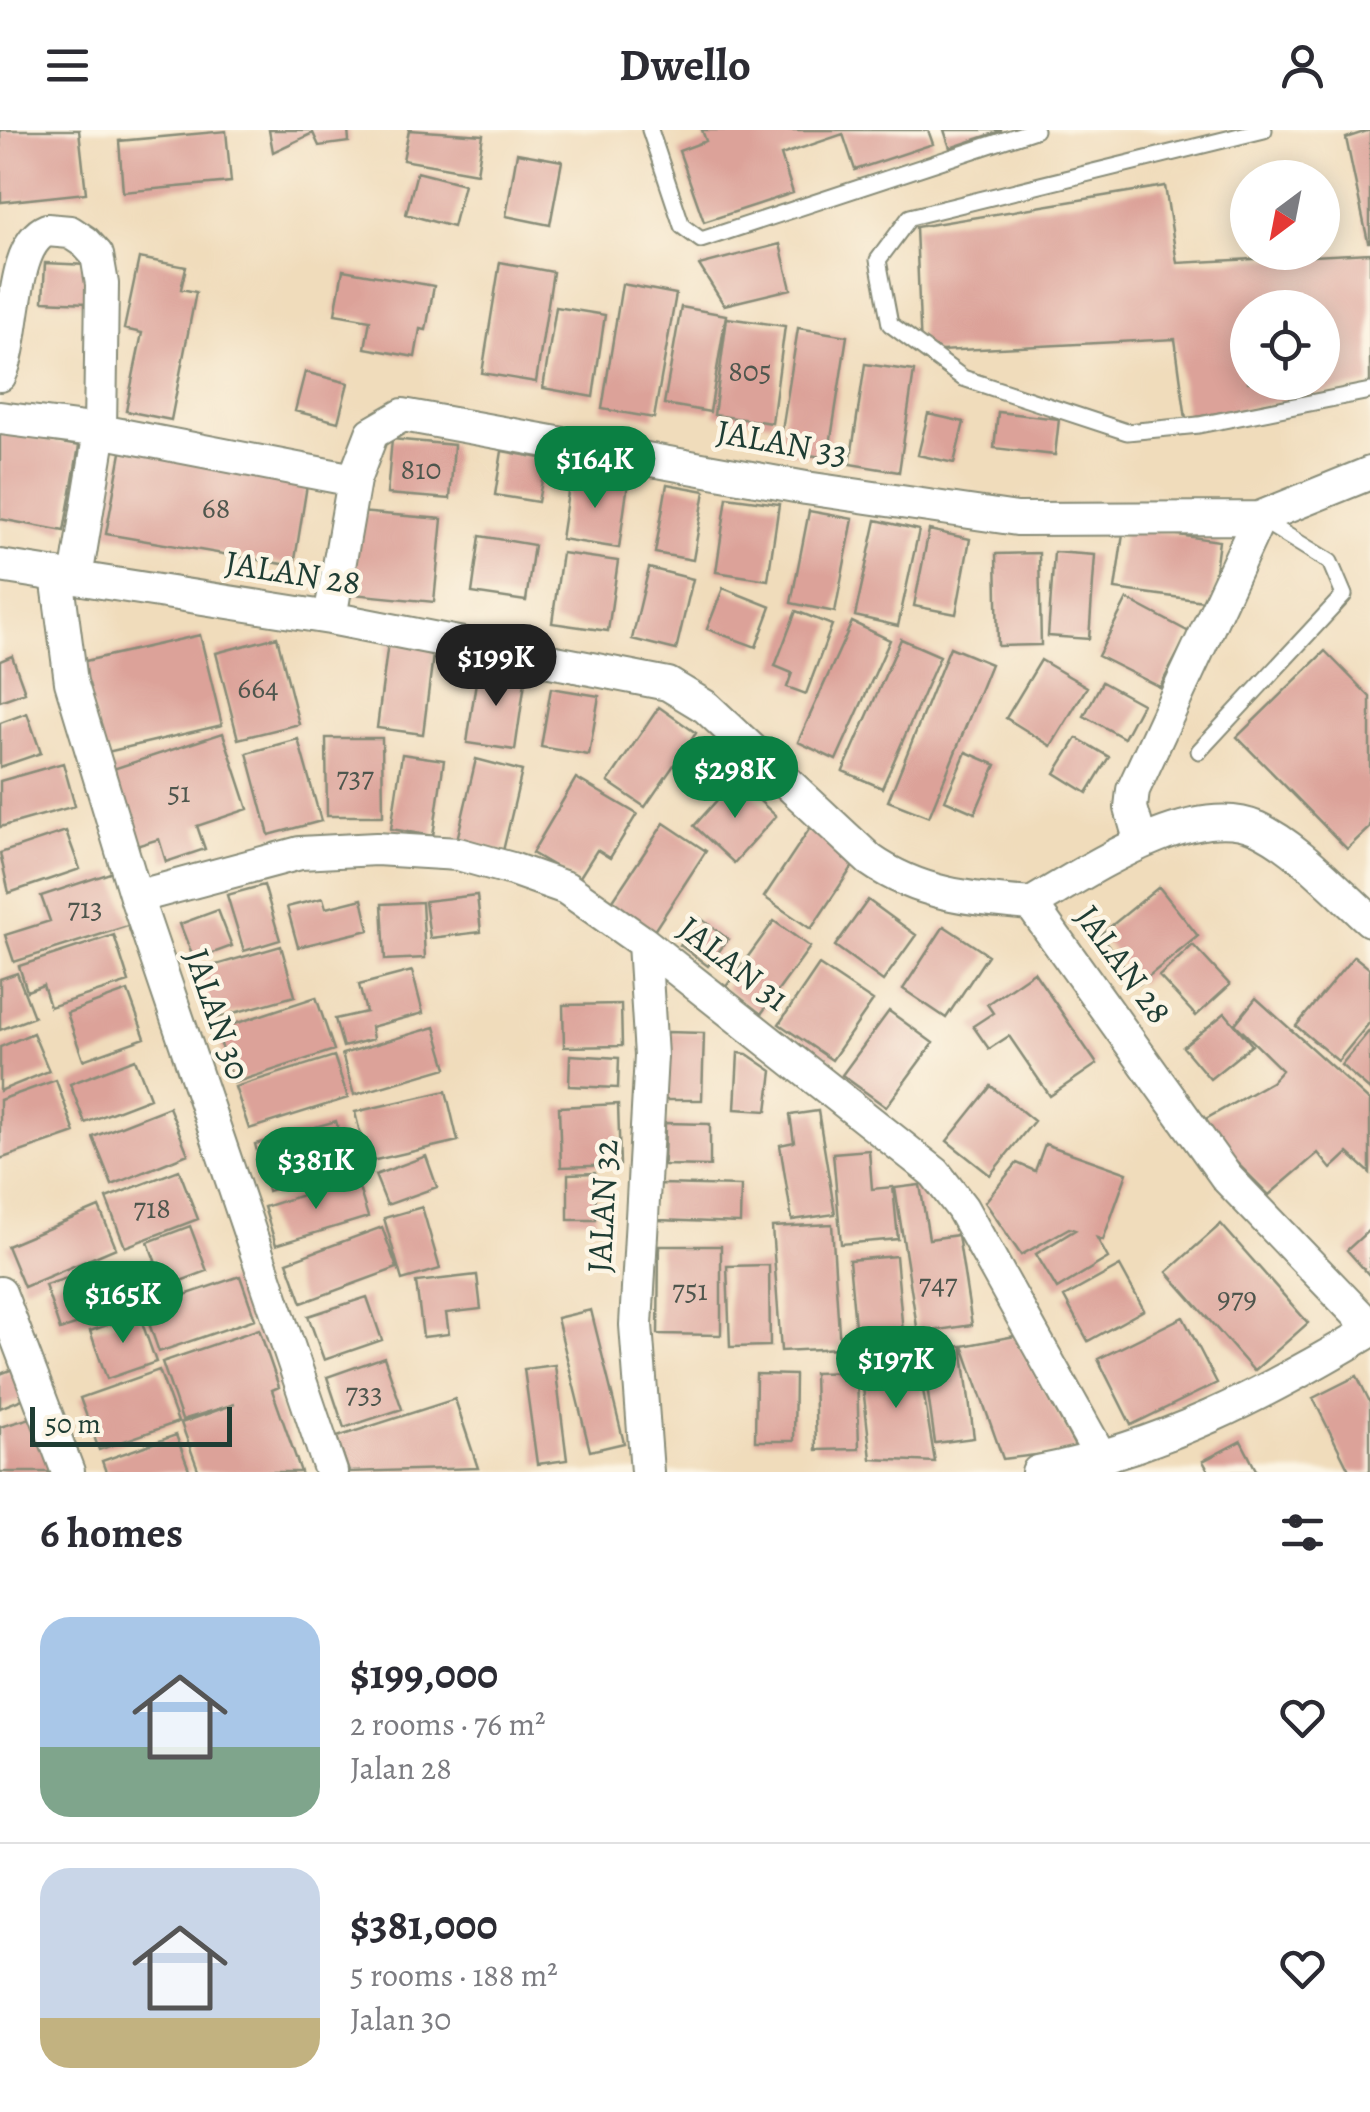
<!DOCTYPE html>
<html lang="en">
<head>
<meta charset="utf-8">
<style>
  body { margin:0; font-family:Alegreya,serif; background:#f2f2f3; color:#2b2b33; height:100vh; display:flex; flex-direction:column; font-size:38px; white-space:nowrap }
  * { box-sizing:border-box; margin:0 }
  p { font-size:32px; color:#7c7c81 }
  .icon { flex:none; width:55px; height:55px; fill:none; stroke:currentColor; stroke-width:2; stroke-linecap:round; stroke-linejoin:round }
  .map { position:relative; height:1342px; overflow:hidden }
  .details { display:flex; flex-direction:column; background:#fff; flex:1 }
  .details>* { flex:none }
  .needle { width:65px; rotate:212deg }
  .controls { position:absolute; left:1230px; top:30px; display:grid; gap:20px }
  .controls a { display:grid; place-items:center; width:110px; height:110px; border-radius:50%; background:#fff; box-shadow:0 5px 25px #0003; font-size:50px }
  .scale { position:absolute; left:30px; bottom:25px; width:202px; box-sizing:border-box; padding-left:10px; border:5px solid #1f3d34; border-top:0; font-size:28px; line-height:35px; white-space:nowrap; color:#1f3d34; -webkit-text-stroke:8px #fcf5e5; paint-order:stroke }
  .price { position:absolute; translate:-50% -85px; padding:0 22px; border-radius:35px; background:#0b8043; color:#fff; font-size:32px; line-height:65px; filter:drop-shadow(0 2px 5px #0008) }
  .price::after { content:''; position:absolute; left:50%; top:60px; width:30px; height:22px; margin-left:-15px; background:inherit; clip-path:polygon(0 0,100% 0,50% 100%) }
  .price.selected { background:#222; color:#fff }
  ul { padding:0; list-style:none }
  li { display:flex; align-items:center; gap:30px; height:250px; padding:0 40px }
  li+li { border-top:2px solid #e1e1e2 }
  li span { display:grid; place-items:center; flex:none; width:280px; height:200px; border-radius:30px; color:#555 }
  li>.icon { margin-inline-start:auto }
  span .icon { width:120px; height:120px; fill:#fffc; stroke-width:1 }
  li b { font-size:42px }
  h2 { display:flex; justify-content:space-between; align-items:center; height:120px; padding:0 40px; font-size:42px }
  header { display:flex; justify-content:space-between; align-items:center; height:130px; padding:0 40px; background:#fff; font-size:45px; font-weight:600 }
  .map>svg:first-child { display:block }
  .building { fill:#dca299; fill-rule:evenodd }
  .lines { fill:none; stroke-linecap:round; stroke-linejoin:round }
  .lane-casing { stroke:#888c78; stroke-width:19 }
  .street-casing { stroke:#888c78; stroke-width:36 }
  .lane { stroke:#fff; stroke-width:15 }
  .street { stroke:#fff; stroke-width:32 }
  .labels { text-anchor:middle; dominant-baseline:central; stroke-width:9; stroke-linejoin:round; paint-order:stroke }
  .number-label { font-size:30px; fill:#4e564d }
  .street-label { font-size:35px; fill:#1f3d34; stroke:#fcf5e5 }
</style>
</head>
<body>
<header><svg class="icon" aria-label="menu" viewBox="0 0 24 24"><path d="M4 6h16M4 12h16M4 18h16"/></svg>Dwello<svg class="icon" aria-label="person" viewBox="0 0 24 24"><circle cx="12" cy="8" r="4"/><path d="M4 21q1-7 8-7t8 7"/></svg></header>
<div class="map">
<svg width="1370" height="1342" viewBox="0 0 1370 1342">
  <rect width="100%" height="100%" fill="#fcf5e5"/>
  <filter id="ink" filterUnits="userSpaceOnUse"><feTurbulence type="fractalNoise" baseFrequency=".01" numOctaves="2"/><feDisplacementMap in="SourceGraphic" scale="20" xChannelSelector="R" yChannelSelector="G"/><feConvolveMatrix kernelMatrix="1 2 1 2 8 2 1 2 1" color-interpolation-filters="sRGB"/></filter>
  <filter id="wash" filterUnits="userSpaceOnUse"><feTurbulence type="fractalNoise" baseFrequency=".0048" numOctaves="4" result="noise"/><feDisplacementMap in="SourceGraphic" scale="40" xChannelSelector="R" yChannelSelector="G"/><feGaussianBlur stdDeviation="2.25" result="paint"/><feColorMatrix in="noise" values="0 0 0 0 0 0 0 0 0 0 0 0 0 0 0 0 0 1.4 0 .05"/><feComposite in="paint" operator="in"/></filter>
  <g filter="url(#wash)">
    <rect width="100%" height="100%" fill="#f0dcbb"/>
    <g id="blocks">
      <!-- building -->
      <path class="building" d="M0,0H79L86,63L1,72Z
        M269,0H348L349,12L319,16L313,3L273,22Z
        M409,0L483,5L477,43L403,30Z
        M702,0H928L933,14L855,40L843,4L781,25L793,63L704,92L679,21L706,11Z
        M944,0H1001V1L950,18Z
        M1370,0V112H1368L1346,8Z
        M226,1L231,52L123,62L119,11Z
        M517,23L562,31L550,95L506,86Z
        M417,42L464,54L453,97L406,84Z
        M1165,56L1177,133L1370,123V254L1186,289L1175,209L921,222L916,97ZM1248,178H1322V252H1248Z
        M780,114L791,159L724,175L699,135Z
        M139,128L186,137L181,159L196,162L171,290L126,281L142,203L124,199Z
        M500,132L553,142L536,252L482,243Z
        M45,133L88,135L87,173L43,171Z
        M343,140L434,156L426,200L420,199L415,227L365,218L370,190L335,184Z
        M622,154L676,164L654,288L602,279Z
        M556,177L605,185L593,267L543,258Z
        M681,177L726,185L710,282L664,274Z
        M727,188L785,196L772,293L714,285Z
        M798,198L847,206L828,328L779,320Z
        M865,234L914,241L899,342L850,334Z
        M305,242L348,253L338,292L295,281Z
        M998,282L1059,289L1055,325L994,318Z
        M928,284L964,292L954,333L918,325Z
        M0,302L79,316L64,401L0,389Z
        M392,309L454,315L450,369L387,364Z
        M122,317L308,349L294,436L106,404Z
        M502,321L546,329L538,372L495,365Z
        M571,343L628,353L619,418L561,409Z
        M667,354L705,361L693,430L655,423Z
        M727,367L779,374L768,450L716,442Z
        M809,381L853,389L835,482L791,473Z
        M359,382L442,389L434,472L352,464Z
        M876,390L919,400L898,496L855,486Z
        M1124,397L1219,411L1211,472L1115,459Z
        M929,400L970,409L956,484L914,476Z
        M480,406L534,415L526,471L472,463Z
        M1054,422L1095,425L1089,509L1048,506Z
        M562,423L618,431L608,501L552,493Z
        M1039,423L1041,515L998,516L996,424Z
        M649,438L693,449L676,520L632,509Z
        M723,458L771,477L756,517L707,499Z
        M1127,469L1189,502L1160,557L1098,526Z
        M796,481L832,495L806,564L787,557L792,543L775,536Z
        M852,492L890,510L836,630L798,612Z
        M200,505L222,595L103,623L81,532Z
        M277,507L299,594L238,609L216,523Z
        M901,509L940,526L882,658L843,641Z
        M388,512L434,518L423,604L377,598Z
        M950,517L991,534L929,687L888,671Z
        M1325,521L1370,567V697L1347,719L1237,607Z
        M12,526L25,562L0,571V531Z
        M1041,530L1087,557L1051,616L1006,588Z
        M478,538L526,545L515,620L467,613Z
        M1102,552L1142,574L1124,608L1084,586Z
        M551,558L599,566L589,625L541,617Z
        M659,577L696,603L645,677L608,652Z
        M27,583L41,623L0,637V593Z
        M223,603L248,679L197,696L205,719L166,732L159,709L133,717L107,641Z
        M326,608H382L383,686H327Z
        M1077,608L1109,627L1087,663L1055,643Z
        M298,609L321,691L269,705L247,623Z
        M966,622L996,635L975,683L945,670Z
        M402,624L444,630L433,706L391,699Z
        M476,629L522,641L503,721L457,710Z
        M63,633L75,676L0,697V651Z
        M576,648L637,684L610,728L597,720L578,750L532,723Z
        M736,649L776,686L734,733L694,696Z
        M664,693L706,721L652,804L609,776Z
        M812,695L859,727L811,799L764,767Z
        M66,701L80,739L9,763L0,723Z
        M113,742L131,795L14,832L5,805L50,791L41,766Z
        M264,755L280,810L244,821L227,765Z
        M1159,757L1198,806L1139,854L1100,805Z
        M477,765L481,802L430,808L425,771Z
        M323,768L326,778L362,769L369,800L298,817L287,777Z
        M868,770L916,805L883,851L835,816Z
        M422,772L425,828L385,830L382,774Z
        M218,780L232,816L194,830L180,794Z
        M700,788L728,809L708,836L680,815Z
        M774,791L810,817L761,884L725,858Z
        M944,796L988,825L946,888L903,859Z
        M114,805L129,852L50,877L43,855L27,861L19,836Z
        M1193,815L1230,855L1196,886L1159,846Z
        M281,816L295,866L209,890L195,841Z
        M1354,826L1370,839V892L1338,931L1296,896Z
        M819,835L873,871L832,930L779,894Z
        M412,841L423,883L371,897L373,909L343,917L335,889L366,882L359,855Z
        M1034,842L1097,934L1050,966L1009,906L989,919L973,896L993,883L987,874Z
        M17,843L34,887L0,900V849Z
        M128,861L145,908L83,930L67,883Z
        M316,867L334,920L234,953L216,900Z
        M1256,868L1370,971V1043L1348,1023L1331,1039L1318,1023L1269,1065L1227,1023L1204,990L1271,952L1282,940L1235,894Z
        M621,874L622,916L564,917L563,875Z
        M889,881L933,913L886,977L842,945Z
        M1225,883L1252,915L1210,949L1183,917Z
        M435,897L447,938L354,965L342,924Z
        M1370,900V960L1341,935Z
        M666,902L704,903L702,970H665Z
        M33,903L49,941L0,961V917Z
        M738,923L747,924L772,941L767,981L735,979Z
        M570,925L619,928L618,958L569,956Z
        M334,926L348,968L249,999L235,957Z
        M135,929L150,968L85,993L70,954Z
        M56,950L75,1003L0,1029V970Z
        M991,956L1034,991L990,1045L947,1011Z
        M446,961L458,1011L367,1032L355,982Z
        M618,974L620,1035L561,1037L559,977Z
        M169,977L188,1024L112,1055L93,1007Z
        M818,981L835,1084L792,1090L780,1015L794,1012L790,985Z
        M336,991L349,1038L268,1061L255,1014Z
        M665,993L710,994V1036L664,1035Z
        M1045,1014L1127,1043L1103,1110L1097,1108L1108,1128L1057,1159L1036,1124L1075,1100L1069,1098L1021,1125L985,1072L1017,1033L1035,1041Z
        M869,1020L872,1059L893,1057L898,1109L841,1114L833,1023Z
        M426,1026L437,1057L387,1075L375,1045Z
        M179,1040L198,1089L125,1117L106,1068Z
        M595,1043L596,1090H568V1044Z
        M356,1048L368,1087L276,1115L264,1077Z
        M660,1054L741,1056L740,1093L658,1090Z
        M920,1055L929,1109L958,1105L972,1195L918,1203L895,1058Z
        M99,1077L116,1118L24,1157L7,1116Z
        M422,1077L440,1139L402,1150L384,1088Z
        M832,1094L840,1218L781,1221L772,1097Z
        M1221,1094L1308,1193L1254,1241L1167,1142Z
        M190,1096L207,1141L165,1157L148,1112Z
        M382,1097L397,1138L302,1173L287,1132Z
        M1370,1099V1146L1347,1120Z
        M659,1116H721V1205L658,1204Z
        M896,1126L904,1214L857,1218L849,1130Z
        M113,1133L128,1178L60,1200L45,1155Z
        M769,1135L770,1216L730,1217L727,1136Z
        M1120,1136L1144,1180L1088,1211L1064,1167Z
        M477,1145L481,1179L446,1183L449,1204L423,1207L416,1152Z
        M240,1146L255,1189L159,1222L144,1179Z
        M367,1167L382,1210L324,1230L308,1186Z
        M591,1180L624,1313L590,1321L557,1188Z
        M139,1184L156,1232L107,1249L90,1201Z
        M1183,1187L1217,1253L1131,1295L1098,1229Z
        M259,1199L279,1257L272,1260L301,1342H199L181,1293L235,1274L182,1290L162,1232Z
        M1015,1206L1077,1320L1003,1329L963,1216Z
        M962,1216L974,1308L935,1313L922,1221Z
        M384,1227L402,1279L344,1298L327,1247Z
        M860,1230H918L935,1332L871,1329Z
        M555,1235L567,1330L537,1334L524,1239Z
        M13,1239L25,1268L0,1278V1244Z
        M159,1240L178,1292L99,1320L80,1268Z
        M857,1242L859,1319L816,1320L814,1243Z
        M756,1244L795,1245L794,1311H755Z
        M1357,1246L1370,1272V1342H1350L1313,1268Z
        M455,1269L478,1338L349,1342L337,1307Z
        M34,1287L51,1342H0V1297Z
        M176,1305L190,1342H106L102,1331Z
        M1241,1311L1257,1342H1209L1203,1331Z"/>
    </g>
  </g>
  <g filter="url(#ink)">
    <use href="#blocks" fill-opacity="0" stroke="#888c78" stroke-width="2.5"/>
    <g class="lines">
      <!-- lane casing -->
      <g class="lane-casing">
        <path id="lane" d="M650,0L682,96L701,110L1035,0
          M1264,0L910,87L878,130L890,194L963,248L1127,302L1199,295L1370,261
          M1199,621L1344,465L1330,432L1260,389"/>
      </g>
      <!-- street casing -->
      <g class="street-casing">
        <path id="street" d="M0,245C17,208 10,115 47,100L70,102L85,112L97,125L102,154L100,301L76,448
          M0,288L100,301L354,350
          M0,436L330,488L668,554L706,577L870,730C920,765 972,769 1031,774
          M57,445L71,552L136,767L331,1342
          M330,488L354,350L372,303L403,285L806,358L1017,389L1259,388
          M1141,713L1131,678L1133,660L1259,388L1370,343
          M136,767L300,723L376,719L458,724L512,739L566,758L644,813L935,1043L962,1078L1102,1329
          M1031,774L1227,1048L1370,1197
          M1031,774C1087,742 1192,669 1257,698C1298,717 1336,760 1370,790
          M644,813L651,926L636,1195L647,1342
          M0,1163L68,1342
          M1038,1342C1163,1317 1261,1266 1370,1201"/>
      </g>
      <!-- lane -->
      <use href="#lane" class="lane"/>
      <!-- street -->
      <use href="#street" class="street"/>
    </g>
  </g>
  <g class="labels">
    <!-- number labels -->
    <g class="number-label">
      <text x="750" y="241">805</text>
      <text x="421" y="339">810</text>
      <text x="216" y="378">68</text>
      <text x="258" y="558">664</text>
      <text x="355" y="647">737</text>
      <text x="179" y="662">51</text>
      <text x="85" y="778">713</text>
      <text x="152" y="1078">718</text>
      <text x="938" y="1154">747</text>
      <text x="690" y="1160">751</text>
      <text x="1237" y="1168">979</text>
      <text x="364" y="1263">733</text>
    </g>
    <!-- street labels -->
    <g class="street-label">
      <text transform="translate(782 312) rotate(10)">JALAN 33</text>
      <text transform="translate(293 442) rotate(9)">JALAN 28</text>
      <text transform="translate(734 833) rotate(38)">JALAN 31</text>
      <text transform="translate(1124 834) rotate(54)">JALAN 28</text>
      <text transform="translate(218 884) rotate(71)">JALAN 30</text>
      <text transform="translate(602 1076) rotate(-87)">JALAN 32</text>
    </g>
  </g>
</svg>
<div class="controls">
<a><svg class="needle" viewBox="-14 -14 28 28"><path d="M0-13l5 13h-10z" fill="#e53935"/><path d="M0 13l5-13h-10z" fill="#7c7c81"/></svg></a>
<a><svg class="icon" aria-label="locate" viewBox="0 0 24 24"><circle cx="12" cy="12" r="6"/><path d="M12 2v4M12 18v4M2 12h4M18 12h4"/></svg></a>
</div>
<div class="scale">50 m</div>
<b class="price" style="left:595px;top:381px">$164K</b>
<b class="price selected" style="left:496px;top:579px">$199K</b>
<b class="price" style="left:735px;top:691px">$298K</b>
<b class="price" style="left:316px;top:1082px">$381K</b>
<b class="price" style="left:123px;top:1216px">$165K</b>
<b class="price" style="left:896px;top:1281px">$197K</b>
</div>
<section class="details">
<h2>6 homes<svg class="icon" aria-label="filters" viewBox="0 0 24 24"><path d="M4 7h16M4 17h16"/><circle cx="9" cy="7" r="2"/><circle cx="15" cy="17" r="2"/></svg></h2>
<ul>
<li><span style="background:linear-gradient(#a9c7e8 65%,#7fa58c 0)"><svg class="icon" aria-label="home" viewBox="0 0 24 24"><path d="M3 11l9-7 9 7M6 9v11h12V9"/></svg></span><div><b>$199,000</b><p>2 rooms · 76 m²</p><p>Jalan 28</p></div><svg class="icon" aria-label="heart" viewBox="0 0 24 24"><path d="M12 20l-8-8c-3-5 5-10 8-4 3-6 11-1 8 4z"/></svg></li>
<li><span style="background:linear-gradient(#c9d6e8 75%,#c2b280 0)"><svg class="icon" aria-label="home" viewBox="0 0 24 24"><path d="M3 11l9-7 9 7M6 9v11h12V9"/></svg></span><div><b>$381,000</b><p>5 rooms · 188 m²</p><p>Jalan 30</p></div><svg class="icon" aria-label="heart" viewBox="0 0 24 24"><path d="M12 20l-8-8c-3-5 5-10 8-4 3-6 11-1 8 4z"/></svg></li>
</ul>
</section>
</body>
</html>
